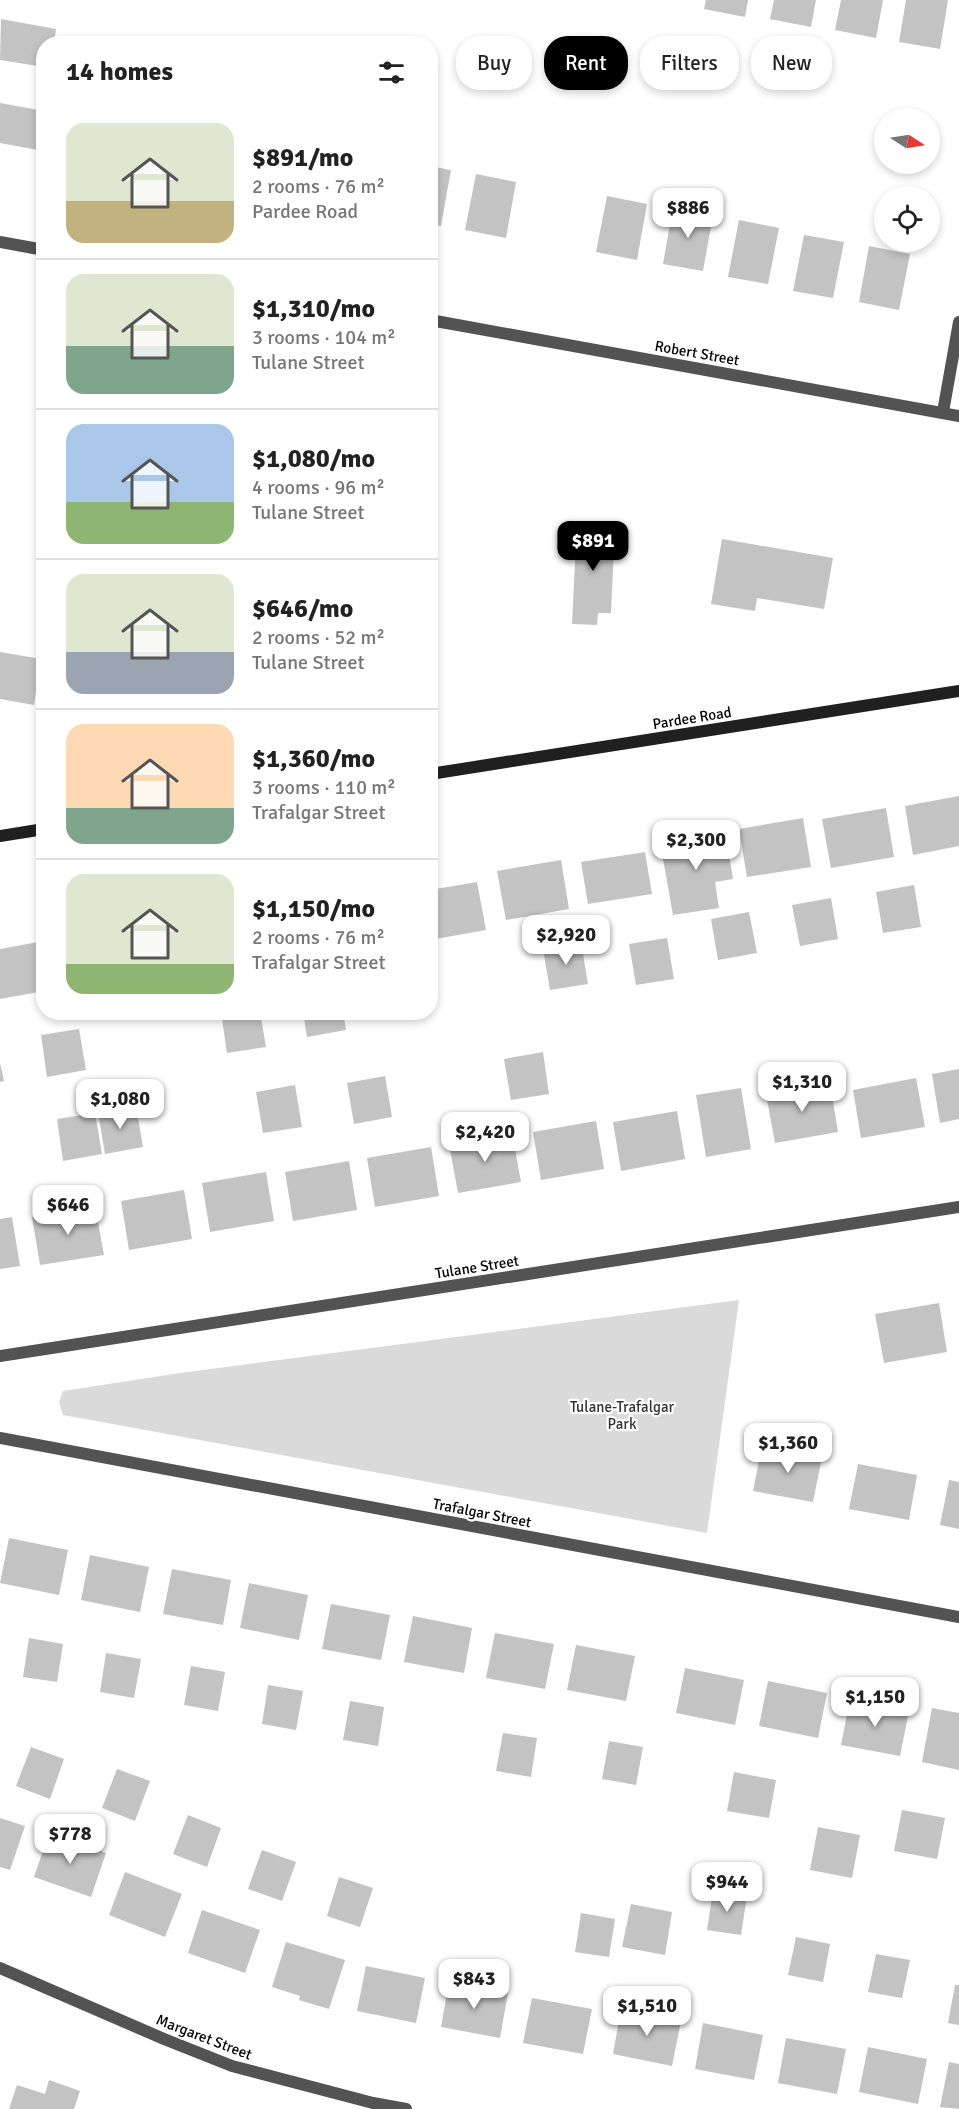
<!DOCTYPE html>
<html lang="en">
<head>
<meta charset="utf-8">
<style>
  body { margin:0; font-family:Signika,sans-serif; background:#f6f6f6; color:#222; height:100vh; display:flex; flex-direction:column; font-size:22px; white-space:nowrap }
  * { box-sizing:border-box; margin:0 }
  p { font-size:20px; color:#767676 }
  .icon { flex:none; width:33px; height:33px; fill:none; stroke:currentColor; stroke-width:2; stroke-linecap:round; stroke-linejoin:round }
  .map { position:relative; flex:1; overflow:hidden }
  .details { position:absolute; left:36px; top:36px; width:402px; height:984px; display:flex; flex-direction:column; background:#fff; border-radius:24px; box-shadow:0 3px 9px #0003 }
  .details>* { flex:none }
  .guide { position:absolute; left:456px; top:36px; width:412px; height:54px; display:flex; gap:12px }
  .needle { width:39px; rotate:102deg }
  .controls { position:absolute; left:874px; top:108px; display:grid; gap:12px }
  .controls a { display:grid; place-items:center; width:66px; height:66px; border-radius:50%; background:#fff; box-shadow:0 3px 9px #0003; font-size:30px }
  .price { position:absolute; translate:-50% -51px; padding:0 14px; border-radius:12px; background:#fff; color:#222; font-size:20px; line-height:39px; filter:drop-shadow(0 2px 3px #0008) }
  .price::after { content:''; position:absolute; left:50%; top:36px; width:18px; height:14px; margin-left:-9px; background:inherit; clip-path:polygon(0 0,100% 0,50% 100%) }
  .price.selected { background:#000; color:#fff }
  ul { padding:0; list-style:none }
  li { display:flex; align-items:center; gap:18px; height:150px; padding:0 30px }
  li+li { border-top:2px solid #e0e0e0 }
  li span { display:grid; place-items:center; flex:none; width:168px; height:120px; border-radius:18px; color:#555 }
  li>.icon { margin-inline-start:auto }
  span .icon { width:72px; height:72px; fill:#fffc; stroke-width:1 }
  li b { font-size:26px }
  h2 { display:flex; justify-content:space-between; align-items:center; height:72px; padding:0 30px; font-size:26px }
  .chip { padding:0 21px; border-radius:24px; background:#fff; box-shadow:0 3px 9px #0003; font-size:21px; line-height:54px }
  .chip.selected { background:#000; color:#fff }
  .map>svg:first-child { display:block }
  .green { fill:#dadada }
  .building { fill:#c3c3c3 }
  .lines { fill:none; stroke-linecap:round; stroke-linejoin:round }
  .street { stroke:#535353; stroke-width:12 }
  .secondary { stroke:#202020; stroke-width:12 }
  .labels { text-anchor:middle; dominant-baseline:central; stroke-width:4.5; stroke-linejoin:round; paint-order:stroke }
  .street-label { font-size:15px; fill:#000; stroke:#fff }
  .park-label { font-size:15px; fill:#313131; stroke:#fff }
</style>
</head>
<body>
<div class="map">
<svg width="959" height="2109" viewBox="0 0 959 2109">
  <rect width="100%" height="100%" fill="#fff"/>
  <!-- green -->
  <path class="green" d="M739,1300L707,1533L63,1415L59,1402L63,1391L180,1373Z"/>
  <!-- building -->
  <path class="building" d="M706,0H748L745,17L704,9Z
    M774,0H816L811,27L770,19Z
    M841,0H883L876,38L835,30Z
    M906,0H948L940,49L899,42Z
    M1,19L56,29L54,44H44V67L0,60Z
    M0,103L44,111L38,150L0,143Z
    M430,166L451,170L441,226L430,224Z
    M476,174L516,182L506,238L465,230Z
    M607,196L647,204L637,260L596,252Z
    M673,207L713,215L703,271L663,264Z
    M739,220L779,228L768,284L728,277Z
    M804,235L844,242L833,298L793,291Z
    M869,246L910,254L899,310L859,302Z
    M577,522L615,524L611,613H598L597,625L572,624Z
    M722,539L833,558L824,609L757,598L755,611L711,604Z
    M430,599L435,600L432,616H430Z
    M0,652L41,659L34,705L0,699Z
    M959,796V846L913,855L905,806Z
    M886,808L894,857L831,868L822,819Z
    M803,818L811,867L747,877L739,829Z
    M725,830L733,879L715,882L719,908L673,915L660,842Z
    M645,852L652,894L588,904L581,862Z
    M561,860L569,909L506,920L497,871Z
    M477,882L486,930L430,940V890Z
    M914,885L921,927L883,933L876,892Z
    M831,898L838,939L800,946L792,905Z
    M749,912L757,953L718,960L711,919Z
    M667,938L674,979L636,985L629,944Z
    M44,941V991L0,999V949Z
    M581,942L588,984L550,990L543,949Z
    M221,1012H260L266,1047L227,1053Z
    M303,1012H343L346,1030L307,1037Z
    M79,1029L86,1070L47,1077L41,1035Z
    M543,1052L549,1094L511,1100L504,1059Z
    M0,1063L4,1081L0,1082Z
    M959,1069V1119L940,1123L932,1074Z
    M385,1076L392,1117L354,1124L347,1083Z
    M916,1078L925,1127L861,1138L853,1090Z
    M830,1083L838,1132L775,1143L766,1094Z
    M295,1085L302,1127L263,1133L256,1092Z
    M741,1088L751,1149L706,1157L696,1095Z
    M136,1106L143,1147L105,1154L98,1112Z
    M677,1111L685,1159L621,1171L613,1122Z
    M95,1113L102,1154L63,1161L57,1119Z
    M596,1121L604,1169L541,1180L533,1132Z
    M512,1133L521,1182L458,1193L449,1144Z
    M431,1147L439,1196L375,1207L367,1158Z
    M349,1161L357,1210L293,1221L285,1172Z
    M266,1172L274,1221L210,1232L202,1183Z
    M184,1190L192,1239L129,1250L121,1201Z
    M95,1206L104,1255L40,1265L32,1217Z
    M12,1217L20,1266L0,1269V1219Z
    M939,1303L947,1352L884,1363L875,1314Z
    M762,1446L822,1457L813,1502L753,1491Z
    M858,1464L917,1475L909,1520L849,1509Z
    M949,1480L959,1482V1529L940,1525Z
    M9,1538L68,1550L59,1595L0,1583Z
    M90,1555L149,1567L140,1612L81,1600Z
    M172,1569L231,1580L223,1625L163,1614Z
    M249,1583L308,1595L299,1640L240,1628Z
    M331,1604L390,1615L381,1660L322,1649Z
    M413,1616L472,1628L464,1673L404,1662Z
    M495,1633L554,1644L545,1689L486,1678Z
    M29,1638L63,1644L57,1682L23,1677Z
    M576,1645L635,1656L626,1701L567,1690Z
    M106,1653L141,1659L134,1698L100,1692Z
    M191,1666L225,1672L218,1711L184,1705Z
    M685,1668L744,1680L735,1725L676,1713Z
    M768,1681L827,1693L818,1738L759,1726Z
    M268,1685L303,1691L296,1730L262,1724Z
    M850,1700L909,1711L900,1756L841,1745Z
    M350,1701L384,1707L378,1746L343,1740Z
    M932,1708L959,1713V1770L922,1762Z
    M503,1733L537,1738L531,1777L496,1771Z
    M609,1741L643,1747L636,1785L602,1779Z
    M31,1747L64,1759L50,1799L16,1786Z
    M117,1769L150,1781L135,1821L102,1808Z
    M734,1772L776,1780L769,1818L727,1811Z
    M902,1810L945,1818L937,1859L894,1851Z
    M188,1815L221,1828L207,1867L173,1854Z
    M0,1818L25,1826L10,1870L0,1867Z
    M818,1827L860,1835L852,1878L810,1870Z
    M49,1833L106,1853L91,1897L34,1877Z
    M262,1850L296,1862L282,1901L248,1889Z
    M125,1872L182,1894L165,1937L109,1915Z
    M339,1877L373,1888L360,1927L327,1916Z
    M713,1891L747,1896L741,1935L707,1930Z
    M631,1904L672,1912L665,1955L622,1947Z
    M202,1910L260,1930L245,1973L188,1953Z
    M581,1913L615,1919L609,1957L575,1952Z
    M796,1937L830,1944L823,1982L788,1975Z
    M286,1942L345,1960L329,2009L299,2000L300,1996L272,1987Z
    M876,1954L910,1960L902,1998L868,1992Z
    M366,1966L425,1978L416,2023L357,2011Z
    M449,1982L508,1993L500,2038L441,2027Z
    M955,1985H959V2025L948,2023Z
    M532,1998L592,2009L583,2054L523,2043Z
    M621,2009L681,2021L672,2066L613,2054Z
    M703,2023L763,2035L754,2080L695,2069Z
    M786,2038L846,2049L837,2094L778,2083Z
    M868,2047L927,2059L918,2104L859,2092Z
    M949,2062L959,2064V2109L940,2107Z
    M49,2080L80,2091L74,2109H9L17,2085L45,2094Z"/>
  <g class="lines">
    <!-- street -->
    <path class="street" d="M0,242L44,250
      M430,320L959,416
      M943,412L959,322
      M0,1356L959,1207
      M0,1438L959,1617
      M0,1968L164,2039L232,2066L373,2103L406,2109"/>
    <!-- secondary -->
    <path class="secondary" d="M430,774L959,691
      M0,836L44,829"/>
  </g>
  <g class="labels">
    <!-- street labels -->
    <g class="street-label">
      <text transform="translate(697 353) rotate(10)">Robert Street</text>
      <text transform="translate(692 718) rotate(-9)">Pardee Road</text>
      <text transform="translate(477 1267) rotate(-9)">Tulane Street</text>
      <text transform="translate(482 1513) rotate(11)">Trafalgar Street</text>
      <text transform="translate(204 2037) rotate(21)">Margaret Street</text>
    </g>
    <!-- park labels -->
    <g class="park-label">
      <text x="622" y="1407">Tulane-Trafalgar<tspan x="622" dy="17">Park</tspan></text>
    </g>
  </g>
</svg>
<div class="controls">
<a><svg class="needle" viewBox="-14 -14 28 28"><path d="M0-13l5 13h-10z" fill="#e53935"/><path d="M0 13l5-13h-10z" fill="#767676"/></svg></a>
<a><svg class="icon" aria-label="locate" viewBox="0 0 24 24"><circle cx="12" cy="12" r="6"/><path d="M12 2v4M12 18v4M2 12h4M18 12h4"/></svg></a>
</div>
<b class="price" style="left:688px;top:239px">$886</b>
<b class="price selected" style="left:593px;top:572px">$891</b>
<b class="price" style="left:696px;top:871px">$2,300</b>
<b class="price" style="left:566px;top:966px">$2,920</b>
<b class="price" style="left:802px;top:1113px">$1,310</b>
<b class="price" style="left:120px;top:1130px">$1,080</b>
<b class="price" style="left:485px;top:1163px">$2,420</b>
<b class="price" style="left:68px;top:1236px">$646</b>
<b class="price" style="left:788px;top:1474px">$1,360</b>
<b class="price" style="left:875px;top:1728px">$1,150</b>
<b class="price" style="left:70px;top:1865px">$778</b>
<b class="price" style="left:727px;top:1913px">$944</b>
<b class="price" style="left:474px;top:2010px">$843</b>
<b class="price" style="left:647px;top:2037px">$1,510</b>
<div class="guide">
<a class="chip">Buy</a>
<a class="chip selected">Rent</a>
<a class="chip">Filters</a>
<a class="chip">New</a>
</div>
<section class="details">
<h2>14 homes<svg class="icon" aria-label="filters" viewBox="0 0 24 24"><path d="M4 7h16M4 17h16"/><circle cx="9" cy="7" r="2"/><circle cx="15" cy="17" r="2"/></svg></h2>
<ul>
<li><span style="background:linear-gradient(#dfe7d0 65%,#c2b280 0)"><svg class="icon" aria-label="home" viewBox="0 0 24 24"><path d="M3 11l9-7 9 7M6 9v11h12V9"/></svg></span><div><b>$891/mo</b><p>2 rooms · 76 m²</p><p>Pardee Road</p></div></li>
<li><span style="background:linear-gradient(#dfe7d0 60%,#7fa58c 0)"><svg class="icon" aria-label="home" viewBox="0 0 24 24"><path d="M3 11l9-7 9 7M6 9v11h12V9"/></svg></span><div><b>$1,310/mo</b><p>3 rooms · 104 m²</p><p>Tulane Street</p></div></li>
<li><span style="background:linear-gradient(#a9c7e8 65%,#8fb573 0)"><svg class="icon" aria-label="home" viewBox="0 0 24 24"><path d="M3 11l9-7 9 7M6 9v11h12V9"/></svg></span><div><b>$1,080/mo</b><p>4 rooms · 96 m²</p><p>Tulane Street</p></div></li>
<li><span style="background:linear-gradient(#dfe7d0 65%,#9aa5b1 0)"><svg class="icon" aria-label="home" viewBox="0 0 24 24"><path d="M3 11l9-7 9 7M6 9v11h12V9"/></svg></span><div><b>$646/mo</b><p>2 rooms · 52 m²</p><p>Tulane Street</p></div></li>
<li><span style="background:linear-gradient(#ffd9b3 70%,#7fa58c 0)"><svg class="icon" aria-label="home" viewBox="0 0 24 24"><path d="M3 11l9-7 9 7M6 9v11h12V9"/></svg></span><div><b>$1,360/mo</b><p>3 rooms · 110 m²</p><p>Trafalgar Street</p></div></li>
<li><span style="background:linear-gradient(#dfe7d0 75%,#8fb573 0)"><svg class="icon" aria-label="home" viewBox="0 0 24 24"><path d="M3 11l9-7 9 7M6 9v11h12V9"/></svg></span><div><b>$1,150/mo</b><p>2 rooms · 76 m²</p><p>Trafalgar Street</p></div></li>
</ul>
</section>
</div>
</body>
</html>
